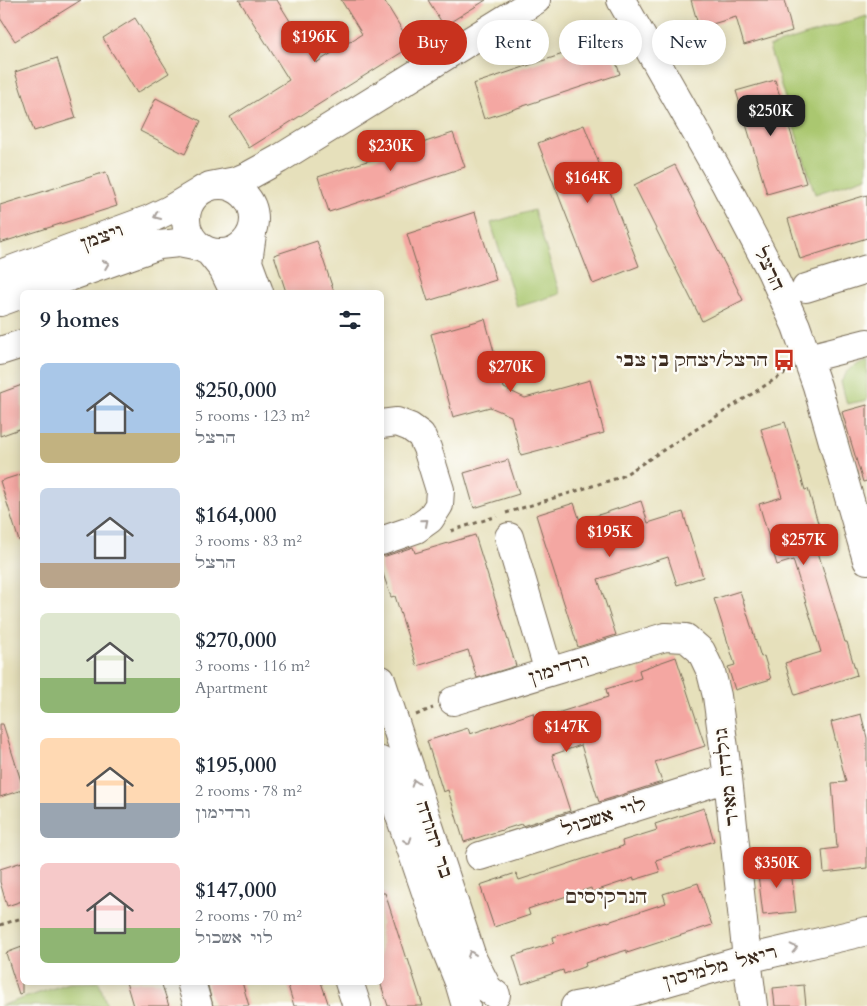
<!DOCTYPE html>
<html lang="en">
<head>
<meta charset="utf-8">
<style>
  body { margin:0; font-family:Cardo,"Frank Ruhl Libre",serif; background:#f2f2f3; color:#1f2937; height:100vh; display:flex; flex-direction:column; font-size:19px; white-space:nowrap }
  * { box-sizing:border-box; margin:0 }
  p { font-size:16px; color:#747a83 }
  .icon { flex:none; width:28px; height:28px; fill:none; stroke:currentColor; stroke-width:2; stroke-linecap:round; stroke-linejoin:round }
  .map { position:relative; flex:1; overflow:hidden }
  .panel { position:absolute; left:20px; top:290px; width:364px; height:695px; display:flex; flex-direction:column; background:#fff; border-radius:8px; box-shadow:0 2px 12px #0003 }
  .panel>* { flex:none }
  .top-card { position:absolute; left:399px; top:20px; width:392px; height:45px; display:flex; gap:10px }
  .price { position:absolute; translate:-50% -42px; padding:0 11px; border-radius:10px; background:#c8321e; color:#fff; font-size:16px; line-height:32px; filter:drop-shadow(0 1px 2px #0008) }
  .price::after { content:''; position:absolute; left:50%; top:30px; width:15px; height:11px; margin-left:-8px; background:inherit; clip-path:polygon(0 0,100% 0,50% 100%) }
  .price.current { background:#222; color:#fff }
  ul { padding:0; list-style:none }
  li { display:flex; align-items:center; gap:15px; height:125px; padding:0 20px }
  li span { display:grid; place-items:center; flex:none; width:140px; height:100px; border-radius:8px; color:#555 }
  li>.icon { margin-inline-start:auto }
  span .icon { width:60px; height:60px; fill:#fffc; stroke-width:1 }
  li b { font-size:21px }
  h2 { display:flex; justify-content:space-between; align-items:center; height:60px; padding:0 20px; font-size:21px }
  .pill { padding:0 18px; border-radius:22px; background:#fff; box-shadow:0 2px 12px #0003; font-size:18px; line-height:45px }
  .pill.current { background:#c8321e; color:#fff }
  .map>svg:first-child { display:block }
  .green { fill:#aac76f; stroke:#727846 }
  .building { fill:#f4a7a2 }
  .lines { fill:none; stroke-linecap:round; stroke-linejoin:round }
  .minor-casing { stroke:#776a55; stroke-width:30 }
  .path { stroke:#776a55; stroke-width:3; stroke-dasharray:4 4; stroke-linecap:butt }
  .minor { stroke:#fff; stroke-width:28 }
  .oneway { stroke:#a79f9a }
  .labels { text-anchor:middle; dominant-baseline:central; stroke-width:5; stroke-linejoin:round; paint-order:stroke }
  .street-label { font-size:18px; fill:#3b2a1e; stroke:#fdfcf7 }
  .poi-label { font-size:18px; font-weight:bold; fill:#3b2a1e; stroke:#fdfcf7; text-anchor:end }
  .neighbourhood-label { font-size:19px; fill:#3b2a1e; stroke:#fdfcf7 }
</style>
</head>
<body>
<div class="map">
<svg width="867" height="1006" viewBox="0 0 867 1006">
  <rect width="100%" height="100%" fill="#fdfcf7"/>
  <filter id="ink" filterUnits="userSpaceOnUse"><feTurbulence type="fractalNoise" baseFrequency=".02" numOctaves="2"/><feDisplacementMap in="SourceGraphic" scale="10" xChannelSelector="R" yChannelSelector="G"/><feConvolveMatrix kernelMatrix="1 2 1 2 8 2 1 2 1" color-interpolation-filters="sRGB"/></filter>
  <filter id="wash" filterUnits="userSpaceOnUse"><feTurbulence type="fractalNoise" baseFrequency=".0096" numOctaves="4" result="noise"/><feDisplacementMap in="SourceGraphic" scale="20" xChannelSelector="R" yChannelSelector="G"/><feGaussianBlur stdDeviation="1.12" result="paint"/><feColorMatrix in="noise" values="0 0 0 0 0 0 0 0 0 0 0 0 0 0 0 0 0 1.4 0 .05"/><feComposite in="paint" operator="in"/></filter>
  <g filter="url(#wash)">
    <rect width="100%" height="100%" fill="#e6e0bb"/>
    <!-- green -->
    <path class="green" d="M867,16V177L815,194L769,47Z
      M534,210L560,294L517,307L491,223Z
      M867,358V400L847,404L841,382C848,370 853,363 867,358Z
      M99,982L107,1006H0L69,983Z"/>
    <g id="blocks">
      <!-- building -->
      <path class="building" d="M0,0H81L15,41L0,18Z
        M239,0H277L316,63L362,34L341,0H384L412,46L249,148L230,117L289,80Z
        M428,0H486L444,26Z
        M691,0H784L792,31L744,45L736,17L699,28Z
        M135,18L169,73L137,93L103,38Z
        M608,39L620,74L484,119L473,84Z
        M57,58L76,118L34,131L15,72Z
        M775,80L806,183L767,194L736,91Z
        M156,98L201,121L185,154L140,131Z
        M584,125L639,266L593,284L538,143Z
        M453,133L465,167L329,212L318,177Z
        M675,165L743,300L702,321L634,185Z
        M106,172L117,206L0,243V205Z
        M867,195V238L800,259L788,219Z
        M475,212L496,280L428,301L407,234Z
        M317,241L334,292H286L274,255Z
        M485,319L504,388L525,398L590,380L604,433L521,455L511,416L490,407L453,417L431,334Z
        M22,385V428L0,436V393Z
        M867,405V481L863,482L842,412Z
        M785,422L805,490L808,489L826,550L818,552L845,642H847L857,675L795,695L785,663L821,652L793,560L777,565L759,504L782,497L761,429Z
        M508,460L519,494L474,508L464,473Z
        M22,474V541H19L0,481Z
        M641,501L648,523L683,512L703,577L677,585L668,557L598,579L616,635L578,647L536,515L574,503L580,521Z
        M475,535L516,666L477,678L468,650L417,666L395,596L391,597L381,568V556H386L413,547L415,553Z
        M740,591L761,657L764,656L771,679L735,690L728,667L735,665L714,599Z
        M676,657L705,746L655,762L662,782L599,802L581,745L552,755L570,811L522,826L521,824L464,842L448,790L443,792L427,741L468,728L470,734L533,713L535,720L608,697L606,689L641,678L639,670Z
        M861,714L867,738V868L824,873L822,850L837,848L832,783L846,782L831,722Z
        M0,724H3L22,784V790L0,797Z
        M704,808L714,841L656,860L660,872L634,880V878L592,892L591,888L528,909L530,915L494,927L480,885L516,873L519,880L623,846L622,841L657,830L655,824Z
        M22,862V901L7,906L0,882V869Z
        M790,862L796,912L763,915L757,866Z
        M698,883L712,925L627,953V950L585,963L586,966L564,974L563,970L522,984L513,956L554,943L553,937L607,921L608,922L666,903L663,894Z
        M381,893H385L406,959H408L423,1006H388L381,985Z
        M22,947V993L19,994L6,953Z
        M126,982H161L169,1006H133Z
        M207,982H242L249,1006H213Z
        M287,982H321L329,1006H294Z
        M804,985L806,1006H775L773,988Z"/>
    </g>
  </g>
  <g filter="url(#ink)">
    <use href="#blocks" fill-opacity="0" stroke="#776a55" stroke-width="1"/>
    <g class="lines">
      <!-- minor casing -->
      <g class="minor-casing">
        <path id="minor" d="M621,0L725,183L771,271L796,326L817,386L867,560
          M186 219a34 34 0 1 1 68 0a34 34 0 1 1-68 0Z
          M210,186L236,181L250,175L279,159L536,0
          M252,234L248,262L259,292
          M210,253L223,269L234,292
          M0,274L150,219L169,210L199,192
          M806,288L867,269
          M27,292L159,245L179,243L199,247
          M0,302L22,294
          M0,351L22,344
          M808,358L867,343
          M381,424L397,422L410,427L421,435L427,448L440,490L439,505L430,519L416,529L381,541
          M509,537L549,672
          M381,680L473,960L488,989L496,995
          M453,701L665,637L686,638L701,651L711,672L717,696L728,778L747,959L753,1006
          M381,761L444,945L459,982L466,1006
          M480,856L728,778
          M191,982L198,1006
          M349,982L357,1006
          M575,1006L597,1002L747,959L867,931"/>
      </g>
      <!-- path -->
      <path class="path" d="M506,513L621,477L788,371
        M451,531L497,516
        M416,715L433,708
        M0,925L22,918"/>
      <!-- minor -->
      <use href="#minor" class="minor"/>
    </g>
    <!-- one-way arrows -->
    <defs><path id="oneway-chevron" d="M-2-3.5L2.5 0L-2 3.5" fill="none" stroke-width="1.6" stroke-linecap="round" stroke-linejoin="round" transform="scale(1.25)"/></defs>
    <g class="oneway">
      <use href="#oneway-chevron" transform="translate(157 216) rotate(155)"/>
      <use href="#oneway-chevron" transform="translate(106 264) rotate(-21)"/>
      <use href="#oneway-chevron" transform="translate(425 522) rotate(-41)"/>
      <use href="#oneway-chevron" transform="translate(415 783) rotate(-108)"/>
      <use href="#oneway-chevron" transform="translate(408 841) rotate(71)"/>
      <use href="#oneway-chevron" transform="translate(794 948) rotate(-13)"/>
      <use href="#oneway-chevron" transform="translate(471 954) rotate(-109)"/>
    </g>
  </g>
  <!-- icons -->
  <defs>
    <g id="bus-bare" transform="scale(1.725)"><path d="M-5-6H5V4H4V6H2V4H-2V6H-4V4H-5ZM-3.5-4V0h7V-4ZM-3.5 1.2v1.5H-2V1.2ZM2 1.2v1.5H3.5V1.2Z" fill="#c8321e" stroke="#fdfcf7" stroke-width="2.5" paint-order="stroke"/></g>
  </defs>
  <g fill-rule="evenodd">
    <use href="#bus-bare" x="784" y="360"/>
  </g>
  <g class="labels">
    <!-- street labels -->
    <g class="street-label">
      <text transform="translate(102 237) rotate(-20)">ויצמן</text>
      <text transform="translate(769 269) rotate(64)">הרצל</text>
      <text transform="translate(559 669) rotate(-17)">ורדימון</text>
      <text transform="translate(727 777) rotate(-97)">גולדה מאיר</text>
      <text transform="translate(604 817) rotate(-18)">לוי אשכול</text>
      <text transform="translate(434 840) rotate(72)">בר יהודה</text>
      <text transform="translate(720 967) rotate(-15)">ריאל מלמיסון</text>
    </g>
    <!-- poi labels -->
    <g class="poi-label">
      <text x="768" y="360">הרצל/יצחק בן צבי</text>
    </g>
    <!-- neighbourhood labels -->
    <g class="neighbourhood-label">
      <text x="606" y="897">הנרקיסים</text>
    </g>
  </g>
</svg>
<b class="price" style="left:315px;top:63px">$196K</b>
<b class="price current" style="left:771px;top:137px">$250K</b>
<b class="price" style="left:391px;top:172px">$230K</b>
<b class="price" style="left:588px;top:204px">$164K</b>
<b class="price" style="left:511px;top:393px">$270K</b>
<b class="price" style="left:610px;top:558px">$195K</b>
<b class="price" style="left:804px;top:566px">$257K</b>
<b class="price" style="left:567px;top:753px">$147K</b>
<b class="price" style="left:777px;top:889px">$350K</b>
<div class="top-card">
<a class="pill current">Buy</a>
<a class="pill">Rent</a>
<a class="pill">Filters</a>
<a class="pill">New</a>
</div>
<section class="panel">
<h2>9 homes<svg class="icon" aria-label="filters" viewBox="0 0 24 24"><path d="M4 7h16M4 17h16"/><circle cx="9" cy="7" r="2"/><circle cx="15" cy="17" r="2"/></svg></h2>
<ul>
<li><span style="background:linear-gradient(#a9c7e8 70%,#c2b280 0)"><svg class="icon" aria-label="home" viewBox="0 0 24 24"><path d="M3 11l9-7 9 7M6 9v11h12V9"/></svg></span><div><b>$250,000</b><p>5 rooms · 123 m²</p><p>הרצל</p></div></li>
<li><span style="background:linear-gradient(#c9d6e8 75%,#b9a48a 0)"><svg class="icon" aria-label="home" viewBox="0 0 24 24"><path d="M3 11l9-7 9 7M6 9v11h12V9"/></svg></span><div><b>$164,000</b><p>3 rooms · 83 m²</p><p>הרצל</p></div></li>
<li><span style="background:linear-gradient(#dfe7d0 65%,#8fb573 0)"><svg class="icon" aria-label="home" viewBox="0 0 24 24"><path d="M3 11l9-7 9 7M6 9v11h12V9"/></svg></span><div><b>$270,000</b><p>3 rooms · 116 m²</p><p>Apartment</p></div></li>
<li><span style="background:linear-gradient(#ffd9b3 65%,#9aa5b1 0)"><svg class="icon" aria-label="home" viewBox="0 0 24 24"><path d="M3 11l9-7 9 7M6 9v11h12V9"/></svg></span><div><b>$195,000</b><p>2 rooms · 78 m²</p><p>ורדימון</p></div></li>
<li><span style="background:linear-gradient(#f6c9c9 65%,#8fb573 0)"><svg class="icon" aria-label="home" viewBox="0 0 24 24"><path d="M3 11l9-7 9 7M6 9v11h12V9"/></svg></span><div><b>$147,000</b><p>2 rooms · 70 m²</p><p>לוי אשכול</p></div></li>
</ul>
</section>
</div>
</body>
</html>
